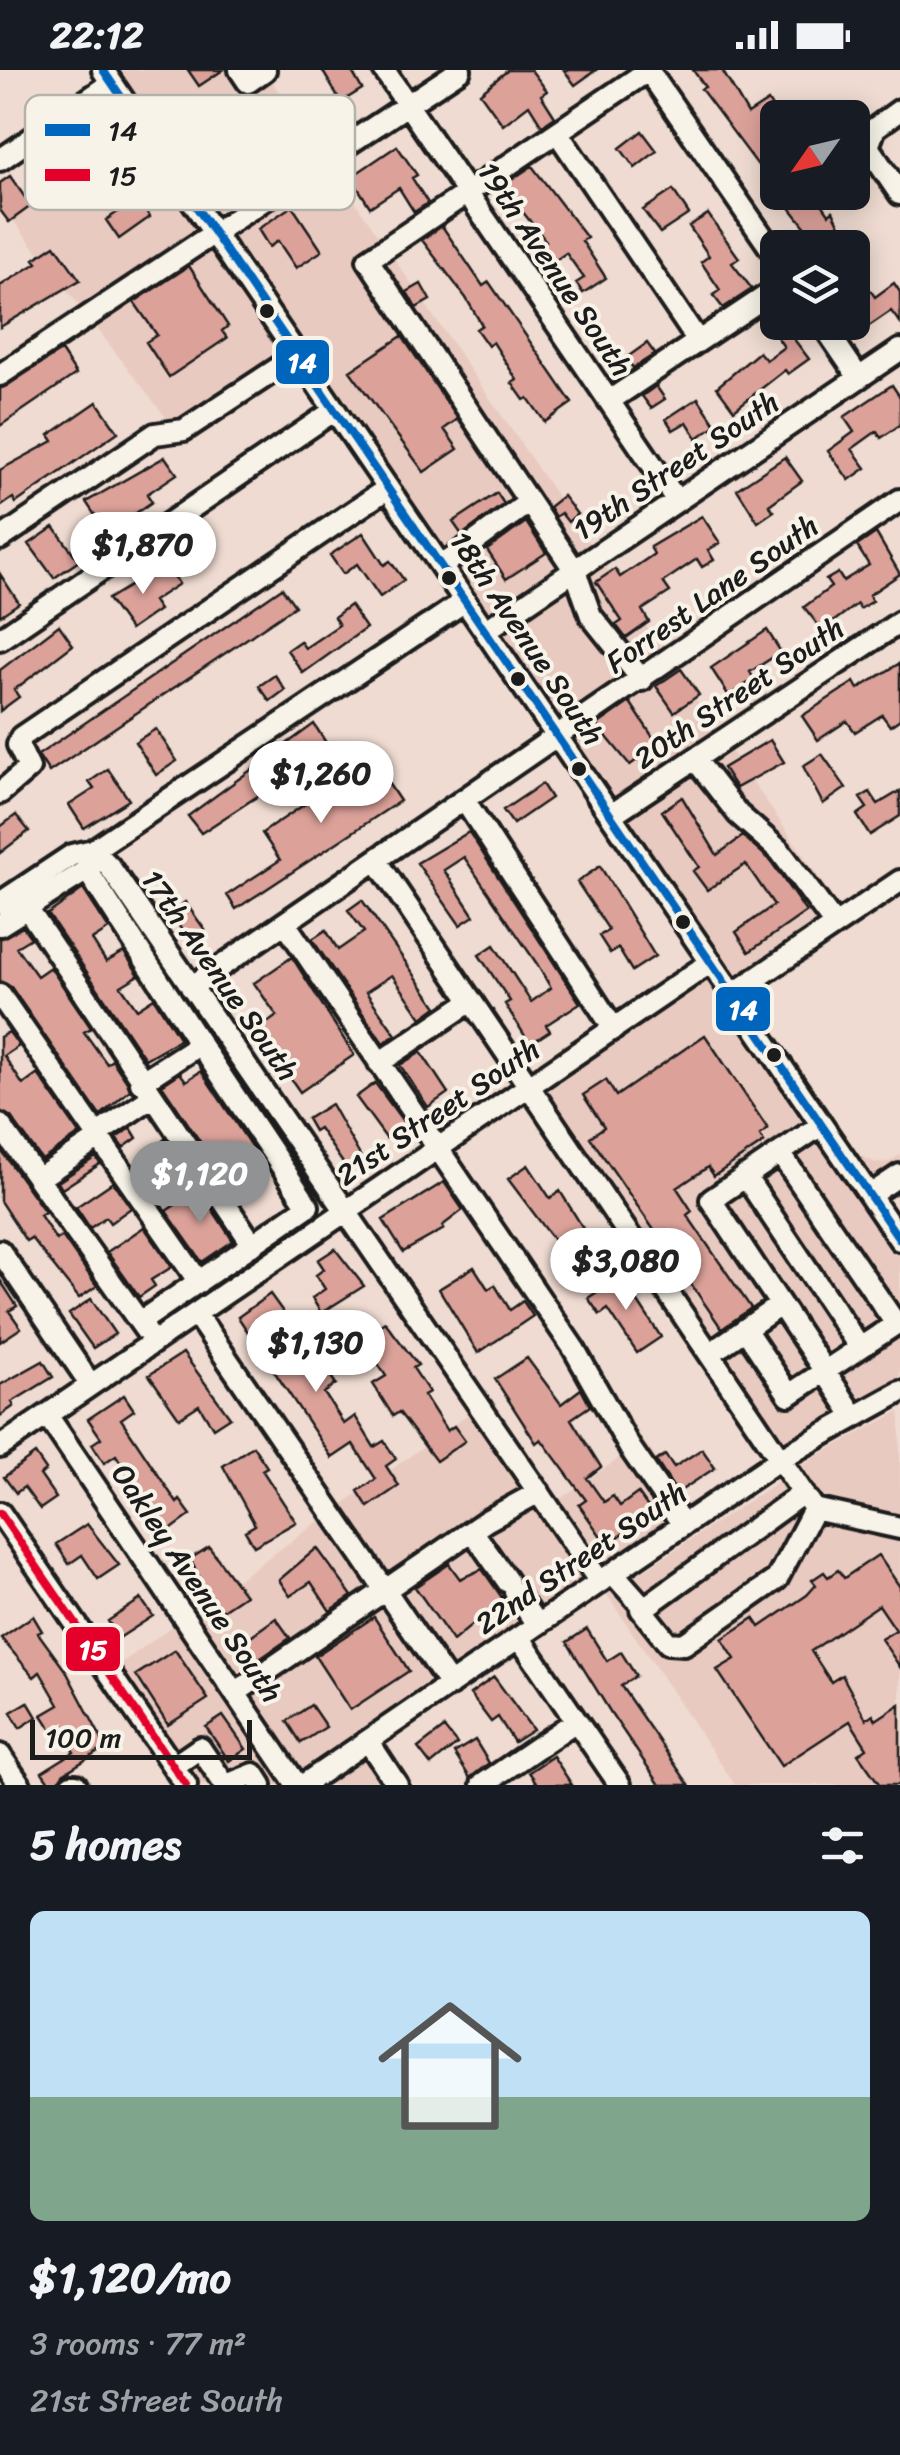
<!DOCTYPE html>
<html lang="en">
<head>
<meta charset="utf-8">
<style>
  body { margin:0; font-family:Sriracha,sans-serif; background:#242831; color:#f1f3f6; height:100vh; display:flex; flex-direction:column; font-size:38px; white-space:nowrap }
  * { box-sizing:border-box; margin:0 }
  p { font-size:32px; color:#9ea1a6 }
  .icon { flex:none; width:55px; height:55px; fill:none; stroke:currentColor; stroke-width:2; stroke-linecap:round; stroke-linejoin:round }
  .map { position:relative; height:1715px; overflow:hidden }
  .details { display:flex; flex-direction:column; background:#171b24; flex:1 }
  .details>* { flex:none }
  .needle { width:65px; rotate:236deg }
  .fabs { position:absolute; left:760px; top:30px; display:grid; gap:20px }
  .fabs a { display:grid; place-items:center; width:110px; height:110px; border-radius:15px; background:#171b24; box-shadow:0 5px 25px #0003; font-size:50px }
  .scale { position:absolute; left:30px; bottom:25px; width:222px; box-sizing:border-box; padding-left:10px; border:5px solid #1c1c1c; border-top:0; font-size:28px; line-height:35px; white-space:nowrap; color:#1c1c1c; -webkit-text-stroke:8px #f7f3e8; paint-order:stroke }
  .price { position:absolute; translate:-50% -85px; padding:0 22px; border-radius:35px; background:#fff; color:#222; font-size:32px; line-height:65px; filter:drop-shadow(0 2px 5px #0008) }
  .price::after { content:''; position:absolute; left:50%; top:60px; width:30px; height:22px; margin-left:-15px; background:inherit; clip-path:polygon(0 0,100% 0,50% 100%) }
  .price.current { background:#919294; color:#fff }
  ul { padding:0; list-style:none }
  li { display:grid; align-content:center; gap:20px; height:530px; padding:0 30px }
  li span { display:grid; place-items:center; height:310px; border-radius:15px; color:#555 }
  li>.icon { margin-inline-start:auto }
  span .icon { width:180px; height:180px; fill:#fffc; stroke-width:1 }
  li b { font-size:42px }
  h2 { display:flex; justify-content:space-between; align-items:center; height:120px; padding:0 30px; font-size:42px }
  .status { display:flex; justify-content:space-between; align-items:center; height:70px; padding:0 50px; background:#171b24; direction:ltr }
  .status svg { height:28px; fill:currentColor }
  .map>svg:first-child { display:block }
  .built { fill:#e9cac0 }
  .building { fill:#dca29a; stroke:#1c1c1c; stroke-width:2.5 }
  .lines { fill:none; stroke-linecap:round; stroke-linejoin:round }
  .minor-casing { stroke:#1c1c1c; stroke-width:28 }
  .minor { stroke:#f7f3e8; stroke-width:20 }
  .bus-1-casing { stroke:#f7f3e8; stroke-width:15 }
  .bus-2-casing { stroke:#f7f3e8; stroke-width:15 }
  .bus-1 { stroke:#0065bd; stroke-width:8 }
  .bus-2 { stroke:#e4002b; stroke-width:8 }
  .bus-dot { fill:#1c1c1c; stroke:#f7f3e8; stroke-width:4 }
  .labels { text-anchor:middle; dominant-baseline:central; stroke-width:8; stroke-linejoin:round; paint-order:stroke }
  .street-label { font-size:30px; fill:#1c1c1c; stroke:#f7f3e8 }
  .key { fill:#f7f3e8; stroke:#b5b2ab; stroke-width:2.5 }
  .key-label { font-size:28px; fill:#1c1c1c }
  .line-badge { stroke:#f7f3e8; stroke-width:4 }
  .badge-label { font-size:28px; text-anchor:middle; font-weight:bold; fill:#fff }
</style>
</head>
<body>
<div class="status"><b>22:12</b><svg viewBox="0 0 49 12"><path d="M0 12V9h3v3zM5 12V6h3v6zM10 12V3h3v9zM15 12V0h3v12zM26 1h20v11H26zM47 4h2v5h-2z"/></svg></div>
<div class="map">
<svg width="900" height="1715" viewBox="0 0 900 1715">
  <rect width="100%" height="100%" fill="#efdbd1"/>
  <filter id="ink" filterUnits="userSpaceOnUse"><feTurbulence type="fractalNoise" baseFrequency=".01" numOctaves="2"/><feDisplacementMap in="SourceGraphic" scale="20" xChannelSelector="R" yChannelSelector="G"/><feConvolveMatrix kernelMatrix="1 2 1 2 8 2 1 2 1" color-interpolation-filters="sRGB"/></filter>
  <g filter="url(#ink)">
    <!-- built -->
    <path class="built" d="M114,0H264L321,83L217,150Z
      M136,63L202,160L83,240L12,149Z
      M330,95L593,479L491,548L225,163Z
      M211,173L286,284L181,352L171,354L92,252Z
      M602,492L665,584L564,655L500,561Z
      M674,597L719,663L616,732L572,667Z
      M728,676L842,841L735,913L625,745Z
      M709,905L900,1185V1308L785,1377L545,1023Z
      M827,1048L852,1082L876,1093L889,1092L900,1085V1096L873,1114Z
      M473,1341L589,1510L452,1604L339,1437Z
      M900,1341V1715H735L607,1525L815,1387Z
      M644,1371L692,1440L603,1501L556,1432Z
      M325,1447L438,1613L302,1706L191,1543Z
      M177,1553L287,1715H197L116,1597Z
      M365,1682L387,1715H317Z"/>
    <!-- building -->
    <path class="building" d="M188,0H223L199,16Z
      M322,0H351L362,19L341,32Z
      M508,0H531L547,21L541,25L555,47L542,56L529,35L503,55L480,23Z
      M564,0H596L575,15Z
      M693,0H722L748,44L768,31L775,42L761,51L778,77V122L701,19L705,17Z
      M642,61L657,81L635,98L620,78Z
      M397,76L417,105L412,108L428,133L414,142L399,118L370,137L351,107Z
      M532,96L587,168L582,171L606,208L583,223L576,213L584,208L566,183L553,192L541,175L546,171L502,116Z
      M10,106L31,136L9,152L0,140V113Z
      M673,120L689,144L660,163L643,140Z
      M794,122H814L829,144L833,141L851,178H822L784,130Z
      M137,129L150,147L119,169L106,150Z
      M292,136L322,181L296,198L278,171L269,177L258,159Z
      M708,144L739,188L732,193L752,219L723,238L713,225L720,220L701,192L709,186L689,156Z
      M442,156L483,216L489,212L572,333L545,352L528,328L524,330L512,313L517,310L493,272L488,276L476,259L482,255L466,228L422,170Z
      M55,175L80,210L0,257V216L37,193L34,189Z
      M852,194L875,227L894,213L900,222V253L891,241L866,258L852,236Z
      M189,196L228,256L222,261L227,268L169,307L146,272L157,265L134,232Z
      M421,214L430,230L416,238L407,222Z
      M787,260L809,289L788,304L785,300L734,340L717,317L759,282L766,290L784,277L777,267Z
      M402,266L458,349L444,359L458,379L424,402L350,301Z
      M647,273L655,284L633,298L626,288Z
      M61,281L76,304L0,356V319Z
      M892,315L900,327V355L881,368L877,361L852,379L866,398L849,410L828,381L854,362L844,347Z
      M656,316L665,329L651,338L642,326Z
      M698,328L716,355L697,368L687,352L673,360L666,349Z
      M97,332L118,362L16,433L13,428L0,437V400L53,371L49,365Z
      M165,387L177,404L147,424L152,432L107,463L86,432Z
      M785,387L802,411L769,435L774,441L758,452L737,419Z
      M497,423L504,434L462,465L453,452Z
      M563,426L577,444L568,452L561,443L555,447L549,437Z
      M702,446L720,473L708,480L714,490L702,497L697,489L663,512L670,522L642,540L649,552L626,568L616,555L622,551L596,512L615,499L620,507L654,484L650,477Z
      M526,452L546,483L506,509L487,480Z
      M54,457L79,491L54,508L29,474Z
      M363,463L384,495L390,491L404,510L380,527L357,494L343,504L330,485Z
      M876,463L900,504L869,525L872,531L860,539L857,534L822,560L804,537L831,517L826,510L838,503L843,511L869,495L857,476Z
      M166,494L179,514L153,531L159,540L130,560L108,529Z
      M0,504L19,533L0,546Z
      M282,518L295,536L49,702L38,685Z
      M350,535L366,558L303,603L287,580L300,571L305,578L339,555L334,547Z
      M59,555L73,575L14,620L19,627L0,641V600Z
      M767,560L781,582L750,602L754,609L729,626L711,598Z
      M900,593V649L890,656L882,645L855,662L847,651L818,670L802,646L854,612L858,619Z
      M681,599L699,625L674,642L656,616Z
      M275,605L285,620L270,631L259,616Z
      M630,632L658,675L630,695L597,655Z
      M314,654L330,679L201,763L188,746Z
      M156,659L177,691L156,705L135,672Z
      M770,670L784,692L736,718L723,698Z
      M822,684L846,718L823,734L803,696Z
      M372,689L400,731L236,839L227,825L280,790L262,763Z
      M108,699L129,730L84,758L69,735L94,719L89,712Z
      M542,714L551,728L513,754L503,740Z
      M900,721V746L870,765L857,745L867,738L860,728L870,722L878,734Z
      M682,727L717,785L743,766L770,790L806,842L749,882L736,862L774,835L746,794L707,820L693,801L699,797L662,741Z
      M16,745L29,761L0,783V757Z
      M469,762L580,933L546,955L550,961L530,974L505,934L510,931L479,885L494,875L531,932L551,918L537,894L464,787L444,800L474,846L460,855L417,793Z
      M600,796L655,886L632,901L618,878L610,883L599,866L609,860L577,812Z
      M83,819L109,859L92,870L106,892L124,882L139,905L121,916L137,939L154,928L180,969L145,989L48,844Z
      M362,830L437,937L422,948L392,905L366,922L396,965L383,973L312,869L326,860L338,880L364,862L348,840Z
      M185,832L205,860L190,871L170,844Z
      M23,857L31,868L16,877L37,906L50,897L91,958L84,962L107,994L112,990L127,1012L130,1020L100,1046L11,917L0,911V869Z
      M292,887L354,985L300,1022L257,960L277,946L254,913Z
      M9,962L19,976L4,986L23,1015L38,1004L80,1064L42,1090L11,1047L0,1041V967Z
      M705,965L768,1059L760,1065L764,1072L714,1106L708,1097L677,1118L692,1141L687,1145L751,1238L722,1259L590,1067L604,1057L583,1025L606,1010L616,1026Z
      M421,982L448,1023L428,1037L400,995Z
      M201,1001L265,1097L246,1111L229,1074L209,1085L162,1015L180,1003L186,1011Z
      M375,1013L405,1054L386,1068L356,1027Z
      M331,1034L362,1089L347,1099L319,1058L314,1061L307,1049Z
      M131,1058L137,1068L123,1078L116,1068Z
      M165,1069L187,1101L154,1123L135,1096Z
      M0,1079L45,1142L40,1145L56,1170L62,1166L97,1216L79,1228L31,1168L26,1171L0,1131Z
      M96,1087L100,1094L62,1119L58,1112Z
      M528,1095L550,1128L560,1121L598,1182L571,1200L559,1184L563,1182L508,1109Z
      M113,1112L131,1138L110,1153L106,1147L90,1158L76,1137Z
      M444,1112L463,1140L442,1156L444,1159L403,1182L383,1150Z
      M199,1119L233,1171L202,1192L166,1141Z
      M144,1157L172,1197L151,1210L155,1216L139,1227L107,1182Z
      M335,1179L364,1216L321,1243L312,1228L325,1219L316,1205L324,1199L318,1190Z
      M474,1197L488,1219L495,1215L510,1240L523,1231L533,1246L478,1283L439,1219Z
      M621,1206L661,1267L637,1283L608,1239L600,1245L588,1228Z
      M0,1210L17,1236L9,1241L21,1258L0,1272Z
      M270,1224L283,1242L277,1246L300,1278L312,1270L323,1286L319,1289L336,1314L324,1323L344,1354L355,1346L374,1377L384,1371L396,1389L386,1396L399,1416L368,1437L358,1421L376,1409L353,1374L332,1388L238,1247Z
      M91,1229L115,1264L93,1278L69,1244Z
      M385,1252L418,1295L413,1298L429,1322L424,1325L447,1361L454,1356L465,1371L436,1391L399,1342L393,1346L373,1314L386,1306L361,1268Z
      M183,1283L230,1347L213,1358L199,1335L179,1348L149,1305Z
      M527,1288L561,1334L581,1319L590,1336L571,1349L601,1397L587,1408L604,1432L613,1426L620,1436L638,1423L652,1443L607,1475L579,1435L586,1430L541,1369L536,1373L495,1309Z
      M43,1291L53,1307L12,1332L14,1336L0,1346V1315Z
      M124,1325L134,1340L121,1349L177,1433L180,1430L191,1445L165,1464L116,1385L104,1393L92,1374L101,1368L88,1349Z
      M253,1376L267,1397L262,1400L296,1452L254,1476L245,1461L255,1455L223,1396Z
      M702,1379L715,1398L677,1423L656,1391L665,1385L674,1397Z
      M35,1384L46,1400L40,1405L56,1428L40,1439L24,1417L16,1423L4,1407Z
      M87,1454L119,1495L98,1509L82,1485L69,1494L56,1474Z
      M209,1477L245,1525L218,1543L190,1489Z
      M317,1478L352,1526L330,1541L311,1512L290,1526L279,1510Z
      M878,1485L900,1517V1597L881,1569L896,1560L879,1535L811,1581L831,1612L842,1605L866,1649L873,1644L876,1650L900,1634V1715H880L858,1684L867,1678L850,1651L781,1696L717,1600L735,1589L722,1569L754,1548L760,1557L807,1525L816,1515L812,1510L824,1502L828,1507L838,1500L844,1508Z
      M449,1494L460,1509L482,1499L503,1529L453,1571L415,1517Z
      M141,1529L153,1546L119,1568L108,1551Z
      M33,1546L42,1561L38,1563L67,1603L106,1677L63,1704L57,1715H51L42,1702L74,1682L59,1658L53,1662L42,1645L59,1635L40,1602L34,1607L1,1568Z
      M374,1547L409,1601L350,1640L315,1586Z
      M276,1548L290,1568L251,1595L238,1575Z
      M587,1559L607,1591L621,1582L636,1606L621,1616L689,1715H660L611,1643L567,1572Z
      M175,1580L208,1629L168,1655L136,1605Z
      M494,1607L533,1660L514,1672L498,1647L491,1652L470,1624Z
      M28,1632L37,1647L20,1658L11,1642Z
      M311,1635L326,1657L301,1673L287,1651Z
      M223,1646L246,1679L229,1691L206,1657Z
      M444,1658L457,1674L431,1695L418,1678Z
      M475,1670L489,1693L470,1708L454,1683Z
      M553,1686L572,1715H538L529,1702Z"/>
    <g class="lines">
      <!-- minor casing -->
      <g class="minor-casing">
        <path id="minor" d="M103,0L900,1170
          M240,0L248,12L265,0
          M384,0L677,431
          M648,0L778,189
          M900,40L875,58L868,77L900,124
          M557,62L698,271
          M0,90L112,13
          M821,252L859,308
          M0,305L460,0
          M609,331L778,218
          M0,469L155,364L184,360L298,285
          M442,496L529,432
          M485,561L900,280
          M0,569L335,340
          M642,610L591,546L575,501L368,190L649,0
          M695,689L738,744L780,781L835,855
          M0,723L29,698L18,675L21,667L388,418
          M465,731L614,959
          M611,745L900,552
          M93,780L109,796L600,1512
          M377,791L803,1423L644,1538L613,1503
          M0,833L72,785L93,780L465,531
          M27,838L87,800L200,974
          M285,853L574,1279L630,1378L683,1455
          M0,855L27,838L253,1175
          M191,917L900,430
          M733,924L900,811
          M0,925L199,1212
          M379,993L471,931
          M0,1055L146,1261
          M821,1055L711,1130L855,1347
          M96,1065L151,1028
          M745,1106L860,1278
          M41,1107L98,1069
          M870,1125L900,1105
          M0,1181L91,1315
          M196,1244L450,1615
          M140,1252L308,1136L200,974L141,1012
          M745,1259L789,1325L896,1254L780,1083
          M711,1283L780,1235
          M47,1345L297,1715
          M0,1377L711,892
          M809,1431L814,1439L900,1458
          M0,1443L186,1715
          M473,1462L508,1512
          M515,1522L537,1555
          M641,1539L668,1573L684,1574L777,1509L814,1439
          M519,1567L620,1715
          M235,1623L486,1451L539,1422
          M368,1671L397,1715
          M0,1685L20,1715
          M174,1696L200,1678L225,1715
          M71,1715H76
          M226,1715L254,1704L261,1715
          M303,1715L781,1388L900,1322
          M482,1715L576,1651"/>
      </g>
      <!-- minor -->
      <use href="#minor" class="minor"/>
      <!-- bus-1 casing -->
      <g class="bus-1-casing">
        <path id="bus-1" d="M103,0L900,1170"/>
      </g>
      <!-- bus-2 casing -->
      <g class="bus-2-casing">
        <path id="bus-2" d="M0,1443L186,1715"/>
      </g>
      <!-- bus-1 -->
      <use href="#bus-1" class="bus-1"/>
      <!-- bus-2 -->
      <use href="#bus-2" class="bus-2"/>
    </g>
  </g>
  <!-- markers -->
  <g class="bus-dot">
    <circle cx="267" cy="241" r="9"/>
    <circle cx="449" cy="508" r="9"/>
    <circle cx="518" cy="609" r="9"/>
    <circle cx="579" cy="699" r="9"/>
    <circle cx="683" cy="852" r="9"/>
    <circle cx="774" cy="985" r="9"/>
  </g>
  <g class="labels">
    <!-- street labels -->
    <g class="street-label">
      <text transform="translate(555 199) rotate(56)">19th Avenue South</text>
      <text transform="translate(676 396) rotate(-34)">19th Street South</text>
      <text transform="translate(712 524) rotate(-35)">Forrest Lane South</text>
      <text transform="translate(527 568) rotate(56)">18th Avenue South</text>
      <text transform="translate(739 623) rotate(-34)">20th Street South</text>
      <text transform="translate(220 905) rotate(55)">17th Avenue South</text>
      <text transform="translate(438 1042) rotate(-34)">21st Street South</text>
      <text transform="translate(581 1488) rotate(-34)">22nd Street South</text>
      <text transform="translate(197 1513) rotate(56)">Oakley Avenue South</text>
    </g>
  </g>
  <!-- legend -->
  <rect x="25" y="25" width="330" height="115" rx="15" class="key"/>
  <rect x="45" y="54" width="45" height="12" fill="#0065bd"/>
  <rect x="45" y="99" width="45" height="12" fill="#e4002b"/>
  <g class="key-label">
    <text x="108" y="70">14</text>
    <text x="108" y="115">15</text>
  </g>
  <g class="line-badge">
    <rect x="274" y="268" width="57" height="48" rx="10" fill="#0065bd"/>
    <rect x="714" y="915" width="58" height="48" rx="10" fill="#0065bd"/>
    <rect x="64" y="1555" width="58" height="48" rx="10" fill="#e4002b"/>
  </g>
  <g class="badge-label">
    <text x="302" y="302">14</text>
    <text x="743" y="949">14</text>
    <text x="93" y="1589">15</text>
  </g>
</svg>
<div class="fabs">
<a><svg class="needle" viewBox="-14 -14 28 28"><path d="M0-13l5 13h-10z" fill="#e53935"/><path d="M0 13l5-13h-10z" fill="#9ea1a6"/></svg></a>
<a><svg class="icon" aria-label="layers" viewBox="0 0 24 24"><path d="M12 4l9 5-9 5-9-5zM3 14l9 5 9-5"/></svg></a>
</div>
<div class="scale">100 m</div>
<b class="price" style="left:143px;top:527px">$1,870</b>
<b class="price" style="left:321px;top:756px">$1,260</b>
<b class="price current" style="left:200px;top:1156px">$1,120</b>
<b class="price" style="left:626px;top:1243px">$3,080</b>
<b class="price" style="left:316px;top:1325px">$1,130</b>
</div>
<section class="details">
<h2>5 homes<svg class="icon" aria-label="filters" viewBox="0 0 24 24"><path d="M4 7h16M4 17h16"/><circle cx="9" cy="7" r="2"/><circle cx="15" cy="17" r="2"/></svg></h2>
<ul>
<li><span style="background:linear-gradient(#bfe0f5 60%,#7fa58c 0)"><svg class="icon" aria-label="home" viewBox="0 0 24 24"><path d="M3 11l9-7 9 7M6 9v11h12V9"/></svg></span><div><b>$1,120/mo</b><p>3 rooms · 77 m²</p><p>21st Street South</p></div></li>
</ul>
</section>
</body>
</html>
